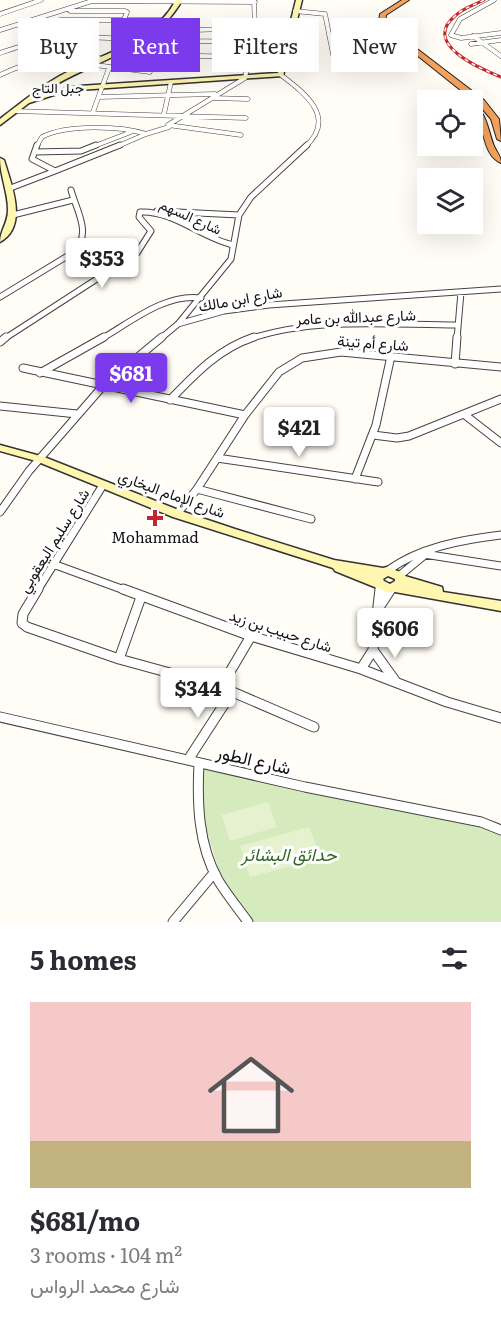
<!DOCTYPE html>
<html lang="en">
<head>
<meta charset="utf-8">
<style>
  body { margin:0; font-family:Literata,Vazirmatn,serif; background:#f7f7f7; color:#2b2b33; height:100vh; display:flex; flex-direction:column; font-size:22px; white-space:nowrap }
  * { box-sizing:border-box; margin:0 }
  p { font-size:20px; color:#7c7c81 }
  .icon { flex:none; width:33px; height:33px; fill:none; stroke:currentColor; stroke-width:2; stroke-linecap:round; stroke-linejoin:round }
  .map { position:relative; height:922px; overflow:hidden }
  .details { display:flex; flex-direction:column; background:#fff; flex:1 }
  .details>* { flex:none }
  .banner { position:absolute; left:18px; top:18px; width:465px; height:54px; display:flex; gap:12px }
  .tools { position:absolute; left:417px; top:90px; display:grid; gap:12px }
  .tools a { display:grid; place-items:center; width:66px; height:66px; border-radius:0px; background:#fff; box-shadow:0 6px 24px #0002; font-size:30px }
  .price { position:absolute; translate:-50% -51px; padding:0 14px; border-radius:6px; background:#fff; color:#222; font-size:20px; line-height:39px; filter:drop-shadow(0 2px 3px #0008) }
  .price::after { content:''; position:absolute; left:50%; top:36px; width:18px; height:14px; margin-left:-9px; background:inherit; clip-path:polygon(0 0,100% 0,50% 100%) }
  .price.current { background:#7c3aed; color:#fff }
  ul { padding:0; list-style:none }
  li { display:grid; align-content:center; gap:12px; height:318px; padding:0 30px }
  li span { display:grid; place-items:center; height:186px; border-radius:0px; color:#555 }
  li>.icon { margin-inline-start:auto }
  span .icon { width:108px; height:108px; fill:#fffc; stroke-width:1 }
  li b { font-size:26px }
  h2 { display:flex; justify-content:space-between; align-items:center; height:72px; padding:0 30px; font-size:26px }
  .pill { padding:0 21px; border-radius:0px; background:#fff; box-shadow:0 6px 24px #0002; font-size:21px; line-height:54px }
  .pill.current { background:#7c3aed; color:#fff }
  .map>svg:first-child { display:block }
  .green { fill:#d5ebbd }
  .pitch { fill:#e6f2cf }
  .lines { fill:none; stroke-linecap:round; stroke-linejoin:round }
  .street-far3-casing { stroke:#444; stroke-width:5 }
  .street-far2-casing { stroke:#444; stroke-width:7 }
  .street-far1-casing { stroke:#444; stroke-width:9 }
  .street-casing { stroke:#444; stroke-width:11 }
  .secondary-casing { stroke:#333; stroke-width:3 }
  .highway-casing { stroke:#222; stroke-width:2 }
  .street-far3 { stroke:#fff; stroke-width:4 }
  .street-far2 { stroke:#fff; stroke-width:5 }
  .street-far1 { stroke:#fff; stroke-width:7 }
  .street { stroke:#fff; stroke-width:9 }
  .secondary { fill:#fff6b0; fill-rule:evenodd }
  .highway { fill:#f5a25d; fill-rule:evenodd }
  .rail-casing { stroke:#c4262e; stroke-width:3 }
  .rail { stroke:#fff; stroke-width:1.5; stroke-dasharray:4; stroke-linecap:butt }
  .poi-dot { fill:#c4262e; stroke:#fff; stroke-width:2 }
  .labels { text-anchor:middle; dominant-baseline:central; stroke-width:6; stroke-linejoin:round; paint-order:stroke }
  .far-neighbourhood-label { font-size:14px; fill:#111; stroke:#fff }
  .far-street-label { font-size:14px; fill:#111; stroke:#fff }
  .street-label { font-size:15px; fill:#111; stroke:#fff }
  .poi-label { font-size:15px; fill:#111; stroke:#fff }
  .near-street-label { font-size:18px; fill:#111; stroke:#fff }
  .near-park-label { font-size:18px; font-style:italic; fill:#2f6b1f; stroke:#fff }
</style>
</head>
<body>
<div class="map">
<svg width="501" height="922" viewBox="0 0 501 922">
  <rect width="100%" height="100%" fill="#fffdf5"/>
  <!-- green -->
  <path class="green" d="M195,763L501,831V922H248L219,871L203,819Z"/>
  <!-- pitch -->
  <path class="pitch" d="M268,802L277,827L230,841L222,815Z
    M309,827L321,858L250,877L240,846Z"/>
  <g class="lines">
    <!-- street-far3 casing -->
    <g class="street-far3-casing">
      <path id="street-far3" d="M494,0L460,19L451,35L461,38L501,33
        M92,1L255,2
        M70,11H125L127,12L124,20
        M295,11L325,14L334,59
        M0,14L41,0
        M60,20H166
        M0,30L95,0
        M473,36L501,56
        M191,41L253,42
        M471,44L501,40
        M120,49L149,55L250,57
        M0,53C46,36 90,35 138,40
        M187,56L195,30L255,28
        M87,64L150,72
        M0,75C34,59 62,52 99,58
        M281,75C306,94 337,118 305,147
        M99,97L215,94
        M212,98L248,99
        M14,111L246,118
        M93,112L109,68
        M164,114L171,82
        M146,134L169,127
        M241,135L168,125L245,78L255,28L254,0
        M36,147L42,137C66,124 120,126 146,134L116,147
        M92,147L131,132"/>
    </g>
    <!-- street-far2 casing -->
    <g class="street-far2-casing">
      <path id="street-far2" d="M37,145L32,159L55,171
        M35,152L81,151L96,145
        M55,171L120,145
        M8,189L55,171
        M157,211L239,215
        M13,215L73,200
        M0,297L74,252C92,233 77,212 71,190
        M178,324L231,259L239,215L251,197L307,145
        M4,339L137,253L151,231L139,217L140,212C172,210 202,238 233,245
        M101,339C131,322 165,293 201,298
        M160,339L178,324L224,311L269,305L501,289
        M249,339C315,317 389,325 458,325
        M457,339L461,292"/>
    </g>
    <!-- street-far1 casing -->
    <g class="street-far1-casing">
      <path id="street-far1" d="M0,342L6,337
        M455,364L457,337
        M23,368L245,415
        M40,373L104,337
        M170,400C195,374 218,349 254,337
        M0,406L77,414
        M465,415L501,443
        M373,435L397,438L409,436L501,399
        M217,458L378,482
        M355,479L376,425L391,356
        M197,489L311,519
        M0,512L29,471L103,386L162,337
        M177,514L197,489L245,415L279,372L302,358L341,352L501,367
        M424,554L501,566
        M53,564L127,591
        M387,571C420,547 461,540 501,535
        M399,576L427,553
        M37,591L103,485
        M380,591L381,587
        M390,591L391,589"/>
    </g>
    <!-- street casing -->
    <g class="street-casing">
      <path id="street" d="M38,589L23,614L22,623L27,627L119,659L221,687L314,727
        M123,589L251,636L361,669L447,702L501,718
        M378,609L391,589
        M373,650L396,682
        M119,659L141,597
        M361,669L373,650L380,589
        M221,687L251,636
        M0,717L305,787L481,822L501,830
        M188,760L232,692
        M199,763C197,803 198,844 218,880C227,895 238,908 248,922
        M173,922L214,873"/>
    </g>
    <!-- secondary casing -->
    <g class="secondary-casing">
      <path id="secondary" d="M176,0H182C155,51 84,63 39,95L56,90L79,86L278,73L296,0H302L283,76L79,90L57,94L29,103L0,125V119L5,115C22,102 39,88 58,77C99,54 153,44 176,0Z
        M0,158L4,160C11,184 29,226 0,242C0,231 8,223 8,210C8,192 0,176 0,158Z
        M0,445L44,457L181,511L235,529L334,560L383,568L387,567L403,573L405,576L442,587L443,592L501,601V611L395,592H387L335,571L333,568L173,517L36,461L0,451ZM388,576L395,579V581L390,584L384,581L383,579Z"/>
    </g>
    <!-- highway casing -->
    <g class="highway-casing">
      <path id="highway" d="M402,0H409L386,15L385,22L387,26L484,100L499,119L501,141L497,139L491,119L478,104L383,28L379,22L380,14Z
        M472,103C487,112 488,131 494,146C497,153 501,156 501,163C485,156 485,136 479,121C476,114 472,110 472,103Z"/>
    </g>
    <!-- street-far3 -->
    <use href="#street-far3" class="street-far3"/>
    <!-- street-far2 -->
    <use href="#street-far2" class="street-far2"/>
    <!-- street-far1 -->
    <use href="#street-far1" class="street-far1"/>
    <!-- street -->
    <use href="#street" class="street"/>
    <!-- secondary -->
    <use href="#secondary" class="secondary"/>
    <!-- highway -->
    <use href="#highway" class="highway"/>
    <!-- rail casing -->
    <g class="rail-casing">
      <path id="rail" d="M484,0C474,5 463,8 455,16C421,44 481,69 501,77"/>
    </g>
    <!-- rail -->
    <use href="#rail" class="rail"/>
  </g>
  <!-- markers -->
  <path class="poi-dot" d="M152 509h6v6h6v6h-6v6h-6v-6h-6v-6h6z"/>
  <g class="labels">
    <!-- far-neighbourhood labels -->
    <g class="far-neighbourhood-label">
      <text x="58" y="87">جبل التاج</text>
    </g>
    <!-- far-street labels -->
    <g class="far-street-label">
      <text transform="translate(191 216) rotate(24)">شارع السهم</text>
    </g>
    <!-- street labels -->
    <g class="street-label">
      <text transform="translate(240 298) rotate(-10)">شارع ابن مالك</text>
      <text transform="translate(356 316) rotate(-2)">شارع عبدالله بن عامر</text>
      <text transform="translate(373 342) rotate(4)">شارع أم تينة</text>
      <text transform="translate(172 493) rotate(20)">شارع الإمام البخاري</text>
      <text transform="translate(53 540) rotate(-58)">شارع سليم اليعقوبي</text>
      <text transform="translate(281 630) rotate(18)">شارع حبيب بن زيد</text>
    </g>
    <!-- poi labels -->
    <g class="poi-label">
      <text x="155" y="536">Mohammad</text>
    </g>
    <!-- near-street labels -->
    <g class="near-street-label">
      <text transform="translate(254 759) rotate(13)">شارع الطور</text>
    </g>
    <!-- near-park labels -->
    <g class="near-park-label">
      <text x="289" y="853">حدائق البشائر</text>
    </g>
  </g>
</svg>
<div class="tools">
<a><svg class="icon" aria-label="locate" viewBox="0 0 24 24"><circle cx="12" cy="12" r="6"/><path d="M12 2v4M12 18v4M2 12h4M18 12h4"/></svg></a>
<a><svg class="icon" aria-label="layers" viewBox="0 0 24 24"><path d="M12 4l9 5-9 5-9-5zM3 14l9 5 9-5"/></svg></a>
</div>
<b class="price" style="left:102px;top:289px">$353</b>
<b class="price current" style="left:131px;top:404px">$681</b>
<b class="price" style="left:299px;top:458px">$421</b>
<b class="price" style="left:395px;top:659px">$606</b>
<b class="price" style="left:198px;top:719px">$344</b>
<div class="banner">
<a class="pill">Buy</a>
<a class="pill current">Rent</a>
<a class="pill">Filters</a>
<a class="pill">New</a>
</div>
</div>
<section class="details">
<h2>5 homes<svg class="icon" aria-label="filters" viewBox="0 0 24 24"><path d="M4 7h16M4 17h16"/><circle cx="9" cy="7" r="2"/><circle cx="15" cy="17" r="2"/></svg></h2>
<ul>
<li><span style="background:linear-gradient(#f6c9c9 75%,#c2b280 0)"><svg class="icon" aria-label="home" viewBox="0 0 24 24"><path d="M3 11l9-7 9 7M6 9v11h12V9"/></svg></span><div><b>$681/mo</b><p>3 rooms · 104 m²</p><p>شارع محمد الرواس</p></div></li>
</ul>
</section>
</body>
</html>
